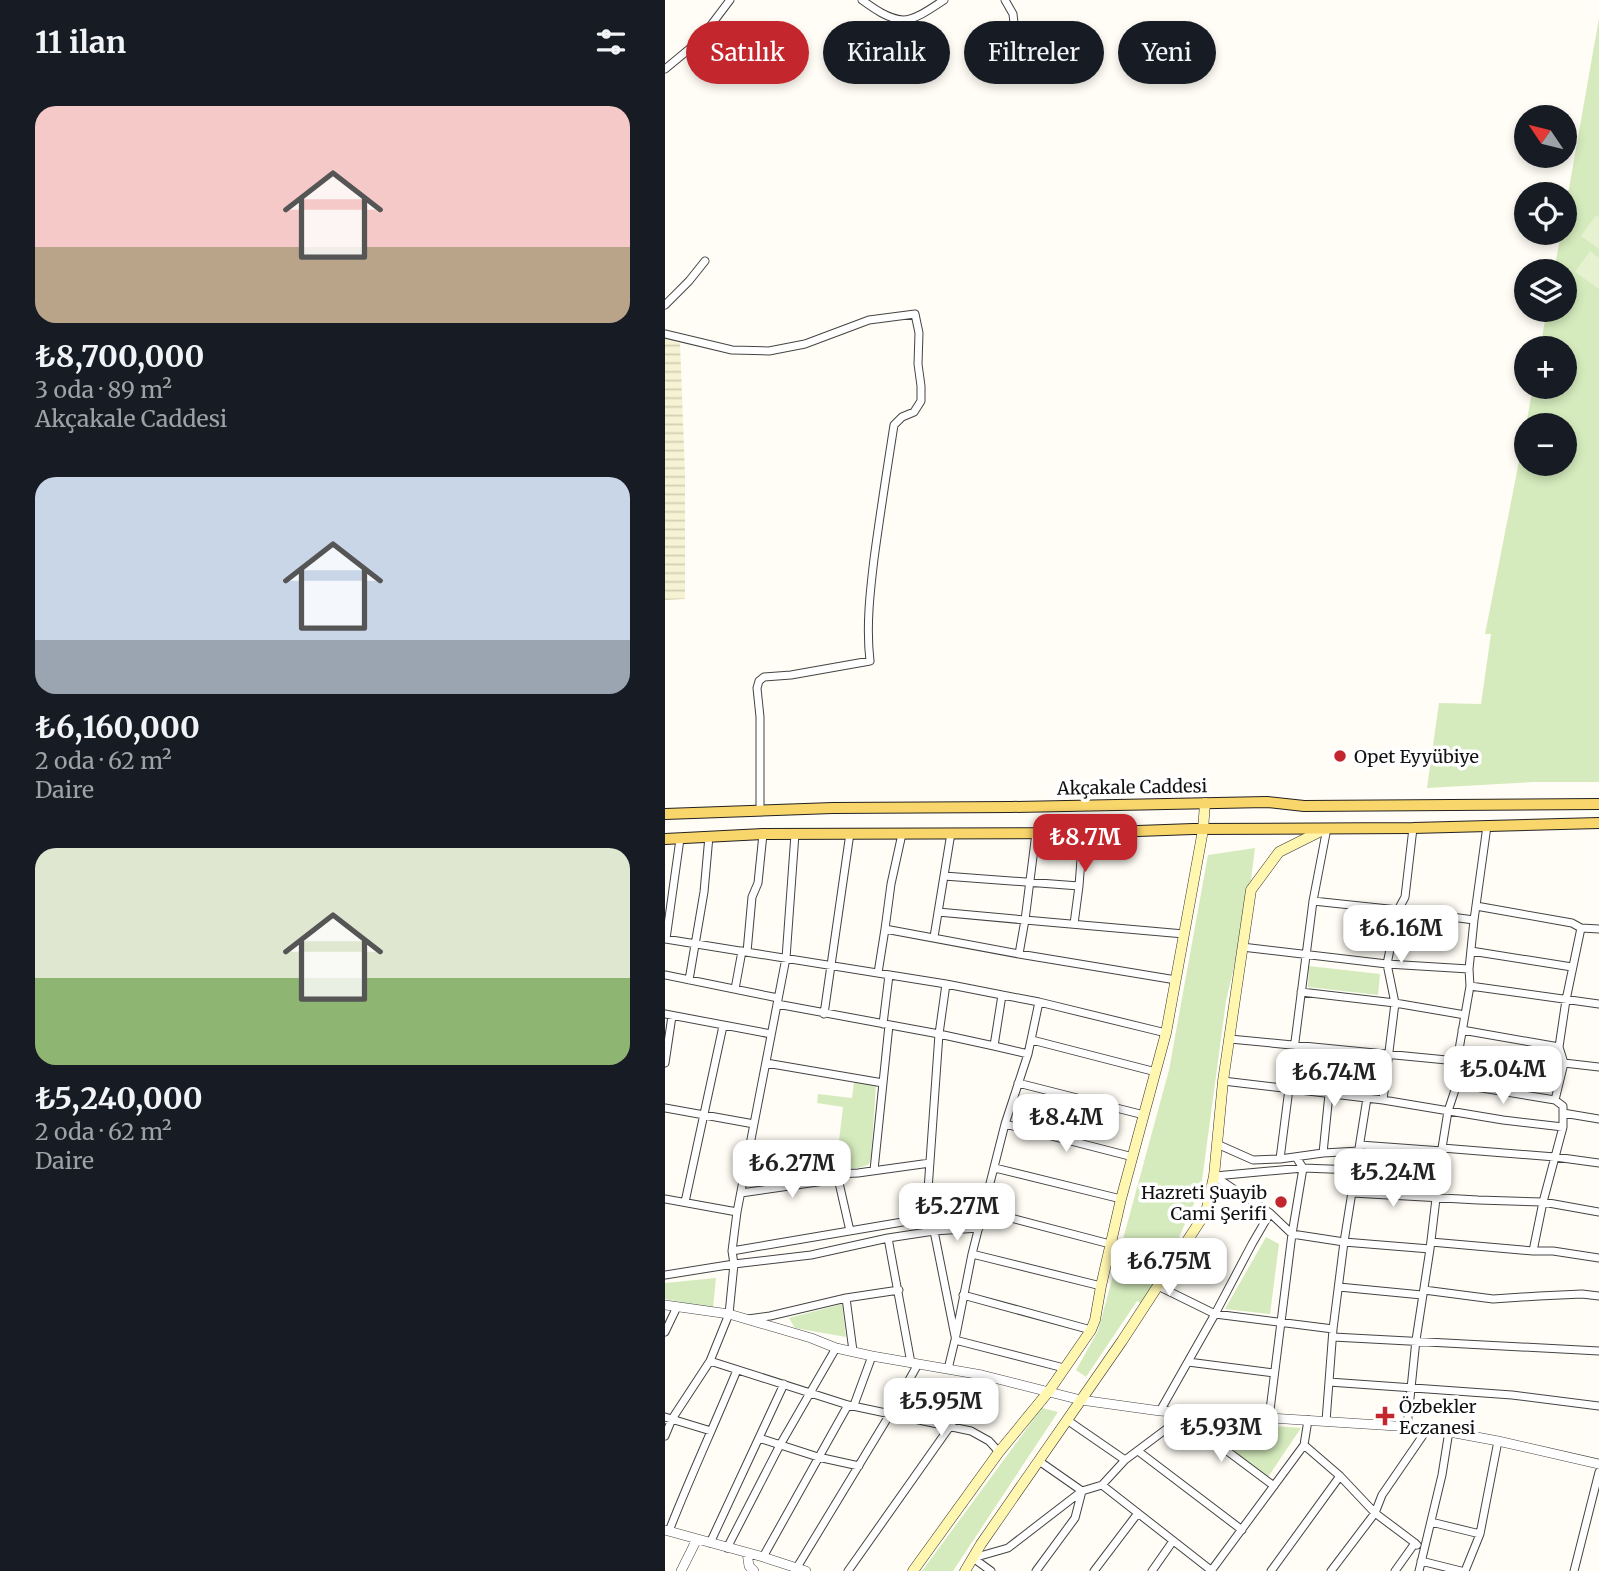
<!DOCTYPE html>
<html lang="tr">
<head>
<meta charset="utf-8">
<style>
  body { margin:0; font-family:Merriweather,serif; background:#242831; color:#f1f3f6; height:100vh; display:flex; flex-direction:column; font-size:26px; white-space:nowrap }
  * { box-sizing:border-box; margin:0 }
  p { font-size:23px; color:#9ea1a6 }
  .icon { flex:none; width:38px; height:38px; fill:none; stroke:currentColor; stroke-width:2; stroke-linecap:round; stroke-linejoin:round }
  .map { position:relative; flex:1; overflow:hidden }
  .details { display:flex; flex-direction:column; background:#171b24; width:665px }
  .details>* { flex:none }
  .guide { position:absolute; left:21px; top:21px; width:665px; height:63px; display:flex; gap:14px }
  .needle { width:46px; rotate:305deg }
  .buttons { position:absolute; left:849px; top:105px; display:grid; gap:14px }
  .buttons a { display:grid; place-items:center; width:63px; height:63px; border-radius:50%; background:#171b24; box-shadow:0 4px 10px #0003; font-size:35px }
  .price { position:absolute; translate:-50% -60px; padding:0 16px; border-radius:14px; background:#fff; color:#222; font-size:23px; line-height:46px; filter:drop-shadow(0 2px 4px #0008) }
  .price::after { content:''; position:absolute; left:50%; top:42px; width:21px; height:16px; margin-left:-10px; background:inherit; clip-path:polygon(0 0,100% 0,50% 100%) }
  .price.active { background:#c4262e; color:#fff }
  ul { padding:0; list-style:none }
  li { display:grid; align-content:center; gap:14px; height:371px; padding:0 35px }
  li span { display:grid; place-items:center; height:217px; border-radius:21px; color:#555 }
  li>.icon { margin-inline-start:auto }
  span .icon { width:126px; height:126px; fill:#fffc; stroke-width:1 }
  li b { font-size:30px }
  h2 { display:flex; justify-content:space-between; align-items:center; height:84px; padding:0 35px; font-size:30px }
  .chip { padding:0 24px; border-radius:32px; background:#171b24; box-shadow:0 4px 10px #0003; font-size:24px; line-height:63px }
  .chip.active { background:#c4262e; color:#fff }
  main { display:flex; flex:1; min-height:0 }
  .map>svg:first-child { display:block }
  .farmland { fill:url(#farmland-rules) }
  .grass { fill:#d5ebbd }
  .pitch { fill:#e6f2cf }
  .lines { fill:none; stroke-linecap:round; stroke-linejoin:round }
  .minor-casing { stroke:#444; stroke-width:9 }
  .tertiary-casing { stroke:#444; stroke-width:10 }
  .secondary-casing { stroke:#333; stroke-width:11 }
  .primary-casing { stroke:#222; stroke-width:12 }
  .minor { stroke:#fff; stroke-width:7 }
  .tertiary { stroke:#fff; stroke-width:9 }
  .secondary { stroke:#fff6b0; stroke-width:10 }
  .primary { stroke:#f9d66b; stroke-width:10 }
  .poi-dot { fill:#c4262e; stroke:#fff; stroke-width:2.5 }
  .labels { text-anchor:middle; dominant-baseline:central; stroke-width:7; stroke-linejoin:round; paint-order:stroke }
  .poi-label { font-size:18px; fill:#111; stroke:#fff; text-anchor:start }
  .street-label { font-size:18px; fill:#111; stroke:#fff }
</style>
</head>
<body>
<main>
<section class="details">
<h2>11 ilan<svg class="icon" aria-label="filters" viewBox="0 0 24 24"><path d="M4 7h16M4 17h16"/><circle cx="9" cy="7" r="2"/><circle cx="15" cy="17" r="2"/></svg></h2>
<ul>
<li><span style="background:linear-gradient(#f6c9c9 65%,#b9a48a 0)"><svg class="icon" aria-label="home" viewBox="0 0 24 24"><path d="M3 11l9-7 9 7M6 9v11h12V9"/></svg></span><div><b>₺8,700,000</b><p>3 oda · 89 m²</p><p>Akçakale Caddesi</p></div></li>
<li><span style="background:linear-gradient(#c9d6e8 75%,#9aa5b1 0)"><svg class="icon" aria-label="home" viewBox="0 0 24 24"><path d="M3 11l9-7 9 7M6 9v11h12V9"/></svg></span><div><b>₺6,160,000</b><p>2 oda · 62 m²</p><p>Daire</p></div></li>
<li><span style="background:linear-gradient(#dfe7d0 60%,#8fb573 0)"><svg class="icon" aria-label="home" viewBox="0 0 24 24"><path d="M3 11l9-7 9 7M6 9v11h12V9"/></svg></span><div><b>₺5,240,000</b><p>2 oda · 62 m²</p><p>Daire</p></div></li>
</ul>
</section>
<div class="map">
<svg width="934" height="1571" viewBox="0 0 934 1571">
  <defs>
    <pattern id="farmland-rules" width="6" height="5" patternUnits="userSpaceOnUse" patternTransform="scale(1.75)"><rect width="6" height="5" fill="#f6f3d4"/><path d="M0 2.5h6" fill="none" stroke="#d2cfb5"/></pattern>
  </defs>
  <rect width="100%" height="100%" fill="#fffdf5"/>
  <!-- farmland -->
  <path class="farmland" d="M0,339L15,343L20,473V599L0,600Z"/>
  <!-- grass -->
  <path class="grass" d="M934,18V782H869L762,788L774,703L816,704L826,634H820L861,426V464H900V425H861L868,387H900V348H875L882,310H900V271H889L896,233H900V211Z
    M590,848L582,911L561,1001L536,1188L498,1273L478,1305L472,1301L421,1377L411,1370L433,1331L504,1070L543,855Z
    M644,966L715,974L713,995L643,987Z
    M189,1082L211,1085L206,1157L204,1164C195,1169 181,1171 171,1166L178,1107L152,1103L153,1094L187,1098Z
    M601,1237L614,1244L605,1314L560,1309Z
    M51,1278L48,1308L0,1299V1283Z
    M177,1304L181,1337L130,1328L124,1318Z
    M377,1408L393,1412L288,1571H257Z
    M552,1422L636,1428L603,1477L544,1434Z"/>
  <!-- pitch -->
  <path class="pitch" d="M931,215L934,218V249L916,236Z
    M925,251L934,258V289L910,272Z"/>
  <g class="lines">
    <!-- minor casing -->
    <g class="minor-casing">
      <path id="minor" d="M197,0C208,8 223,19 238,20C251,20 268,7 279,0
        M340,0L348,14L350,32
        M0,69L34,41L65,0
        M0,305L24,281L40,261
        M0,334L67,350L104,351L140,344L204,320L250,314L254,333L253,364L256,386V401L249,412L237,417L229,425C222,470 215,514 209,559C205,592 201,627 205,661L126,675L99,677L94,681L92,688L95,717V811
        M130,834L121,958L72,1212L67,1251L69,1264L146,1255L223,1238L269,1231L314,1228
        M279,876L414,886L409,924
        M414,886L418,833
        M648,901L733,910L809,920
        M811,906L907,923L916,928
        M273,912L360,920L371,833
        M220,929L226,884L237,834
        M269,937L286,833
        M0,939L281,984L337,995
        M1,939L15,839
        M577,947L722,964L804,969
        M806,951L907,967
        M82,952L87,897L93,883L98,834
        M354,954L360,920L519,934
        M213,973L220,929L354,954L511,980
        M0,975L113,998
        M24,980L39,892L44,836
        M281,984L274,1034L329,1046L337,995L374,1002
        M805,986L934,1004
        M70,989L77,951
        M636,992L730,1003L800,1015
        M112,1004L274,1034L261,1218
        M0,1014L106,1034
        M159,1014L185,833
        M218,1024L224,975
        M797,1030L894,1047
        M565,1039L792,1061
        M367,1040L491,1072
        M329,1046L363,1054
        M0,1063L7,1016
        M101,1063L218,1083
        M899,1063L934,1067
        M558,1081L718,1100L838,1120L898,1127
        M353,1083L479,1115
        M792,1084L890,1100
        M718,1100L730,1003L722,964L733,910L740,897L748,828
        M0,1108L89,1124
        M898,1113L934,1119
        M340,1124L468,1157
        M552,1144L588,1160L615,1159L658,1153L694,1151
        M695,1145L777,1151
        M777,1148L890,1157L934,1163
        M658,1153L664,1094
        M615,1159L648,901L662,828
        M330,1168L456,1199
        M209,1170L224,1025
        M549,1176L605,1213L627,1234L679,1242L765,1249
        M550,1176L638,1168L690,1170
        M76,1193L173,1179
        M687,1193L813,1200L878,1202L934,1212
        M0,1199L72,1212
        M20,1202L58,1026
        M319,1211L445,1244
        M185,1231L172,1174L193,1173L265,1163
        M269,1231L290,1336
        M223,1238L246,1363
        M766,1242L868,1251H888L934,1258
        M67,1251L261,1218L304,1226
        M868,1251L878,1202L898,1127V1106L890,1100L899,1063L894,1047L901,1000L916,928L934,929
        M307,1254L436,1286
        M0,1275L69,1264L64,1314L45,1361L7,1419L0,1436
        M493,1286L550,1314L668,1329
        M674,1287L757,1295
        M759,1290L828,1299L874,1296L917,1294L934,1296
        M298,1295L426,1330
        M181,1298L188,1351
        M83,1319L105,1316L181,1298L234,1290
        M0,1332L12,1307
        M668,1337L934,1351
        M290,1340L399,1368
        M45,1361L183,1405L306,1431L324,1441L334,1452
        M523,1362L609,1373
        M283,1369L290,1340L307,1254L340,1124L363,1054L374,1002L501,1033
        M664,1382L847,1395L934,1406
        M189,1405L207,1356
        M495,1411L550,1314L587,1244L605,1213
        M0,1417L46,1431
        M604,1418L627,1234L638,1168L631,1157
        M402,1420L460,1460
        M512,1421L526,1424L609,1486
        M661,1421L668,1329L679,1242L702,1098
        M742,1427L751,1340L765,1249L777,1148L783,1111L792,1084V1061L805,986L804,969L809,920L822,826
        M94,1438L153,1457L194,1466
        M639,1445L675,1476L710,1513L750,1543
        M473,1451L577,1530
        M437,1485L547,1571
        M766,1522L815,1534
        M4,1531C25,1477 50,1424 72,1370
        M45,1543L119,1384
        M62,1548L115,1445L171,1348
        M98,1557L183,1405
        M756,1561L796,1571
        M131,1569L225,1414L253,1364
        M183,1571L286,1425L317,1375
        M326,1571L308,1558L343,1548L417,1491L437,1485L460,1460L512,1421L519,1412
        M371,1571L410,1518L417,1491L374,1461
        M429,1571L473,1513
        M487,1571L508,1541
        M546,1571L639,1445L643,1420
        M606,1571L675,1476
        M666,1571L710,1513L717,1495L763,1428
        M730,1571L750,1543L752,1545
        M754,1571L777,1475L784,1431
        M800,1571L815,1534L833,1441
        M909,1571L934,1472"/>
    </g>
    <!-- tertiary casing -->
    <g class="tertiary-casing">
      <path id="tertiary" d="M0,1305L64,1314L146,1338L171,1348L207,1356L317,1375L416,1400L495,1411L763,1428L833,1441L934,1464
        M0,1530L98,1557L141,1571
        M82,1553L84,1566L89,1571
        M16,1571L32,1539"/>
    </g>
    <!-- secondary casing -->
    <g class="secondary-casing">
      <path id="secondary" d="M248,1571L334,1452L384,1391L426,1330L430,1320L436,1286L456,1199L501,1033L538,830L540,803
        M300,1571L316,1544L457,1341L541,1212L549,1176L558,1081L586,890L614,852L660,829"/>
    </g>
    <!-- primary casing -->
    <g class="primary-casing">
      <path id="primary" d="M0,814L168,808L346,807L602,802L639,806L934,804
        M0,839L98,834L418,833L528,829L748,828L934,823"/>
    </g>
    <!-- minor -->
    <use href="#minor" class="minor"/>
    <!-- tertiary -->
    <use href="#tertiary" class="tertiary"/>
    <!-- secondary -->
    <use href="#secondary" class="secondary"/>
    <!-- primary -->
    <use href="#primary" class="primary"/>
  </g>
  <!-- markers -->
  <g class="poi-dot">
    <circle cx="675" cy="756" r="7"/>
    <circle cx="616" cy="1202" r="7"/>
    <path d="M716.5 1405.5h7v7h7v7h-7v7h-7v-7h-7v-7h7z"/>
  </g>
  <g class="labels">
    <!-- poi labels -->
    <g class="poi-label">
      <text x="689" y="756">Opet Eyyübiye</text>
      <text x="602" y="1192" text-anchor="end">Hazreti Şuayib<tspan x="602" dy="21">Cami Şerifi</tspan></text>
      <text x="734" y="1406">Özbekler<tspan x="734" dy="21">Eczanesi</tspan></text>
    </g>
    <!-- street labels -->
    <g class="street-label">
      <text transform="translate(467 787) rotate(-1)">Akçakale Caddesi</text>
    </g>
  </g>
</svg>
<div class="buttons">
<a><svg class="needle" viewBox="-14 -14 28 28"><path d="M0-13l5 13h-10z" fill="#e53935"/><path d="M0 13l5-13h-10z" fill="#9ea1a6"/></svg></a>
<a><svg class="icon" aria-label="locate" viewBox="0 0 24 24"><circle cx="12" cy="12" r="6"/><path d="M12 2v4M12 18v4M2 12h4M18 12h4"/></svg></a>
<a><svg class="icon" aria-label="layers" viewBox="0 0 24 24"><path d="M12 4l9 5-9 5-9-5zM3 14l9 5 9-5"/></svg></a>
<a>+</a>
<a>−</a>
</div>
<b class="price active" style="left:420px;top:874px">₺8.7M</b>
<b class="price" style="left:736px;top:965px">₺6.16M</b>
<b class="price" style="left:838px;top:1106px">₺5.04M</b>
<b class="price" style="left:669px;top:1109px">₺6.74M</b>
<b class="price" style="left:401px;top:1154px">₺8.4M</b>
<b class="price" style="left:127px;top:1200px">₺6.27M</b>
<b class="price" style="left:728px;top:1209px">₺5.24M</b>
<b class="price" style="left:292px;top:1243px">₺5.27M</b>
<b class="price" style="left:504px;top:1298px">₺6.75M</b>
<b class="price" style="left:276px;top:1438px">₺5.95M</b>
<b class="price" style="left:556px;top:1464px">₺5.93M</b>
<div class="guide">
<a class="chip active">Satılık</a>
<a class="chip">Kiralık</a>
<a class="chip">Filtreler</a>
<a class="chip">Yeni</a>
</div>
</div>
</main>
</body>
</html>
